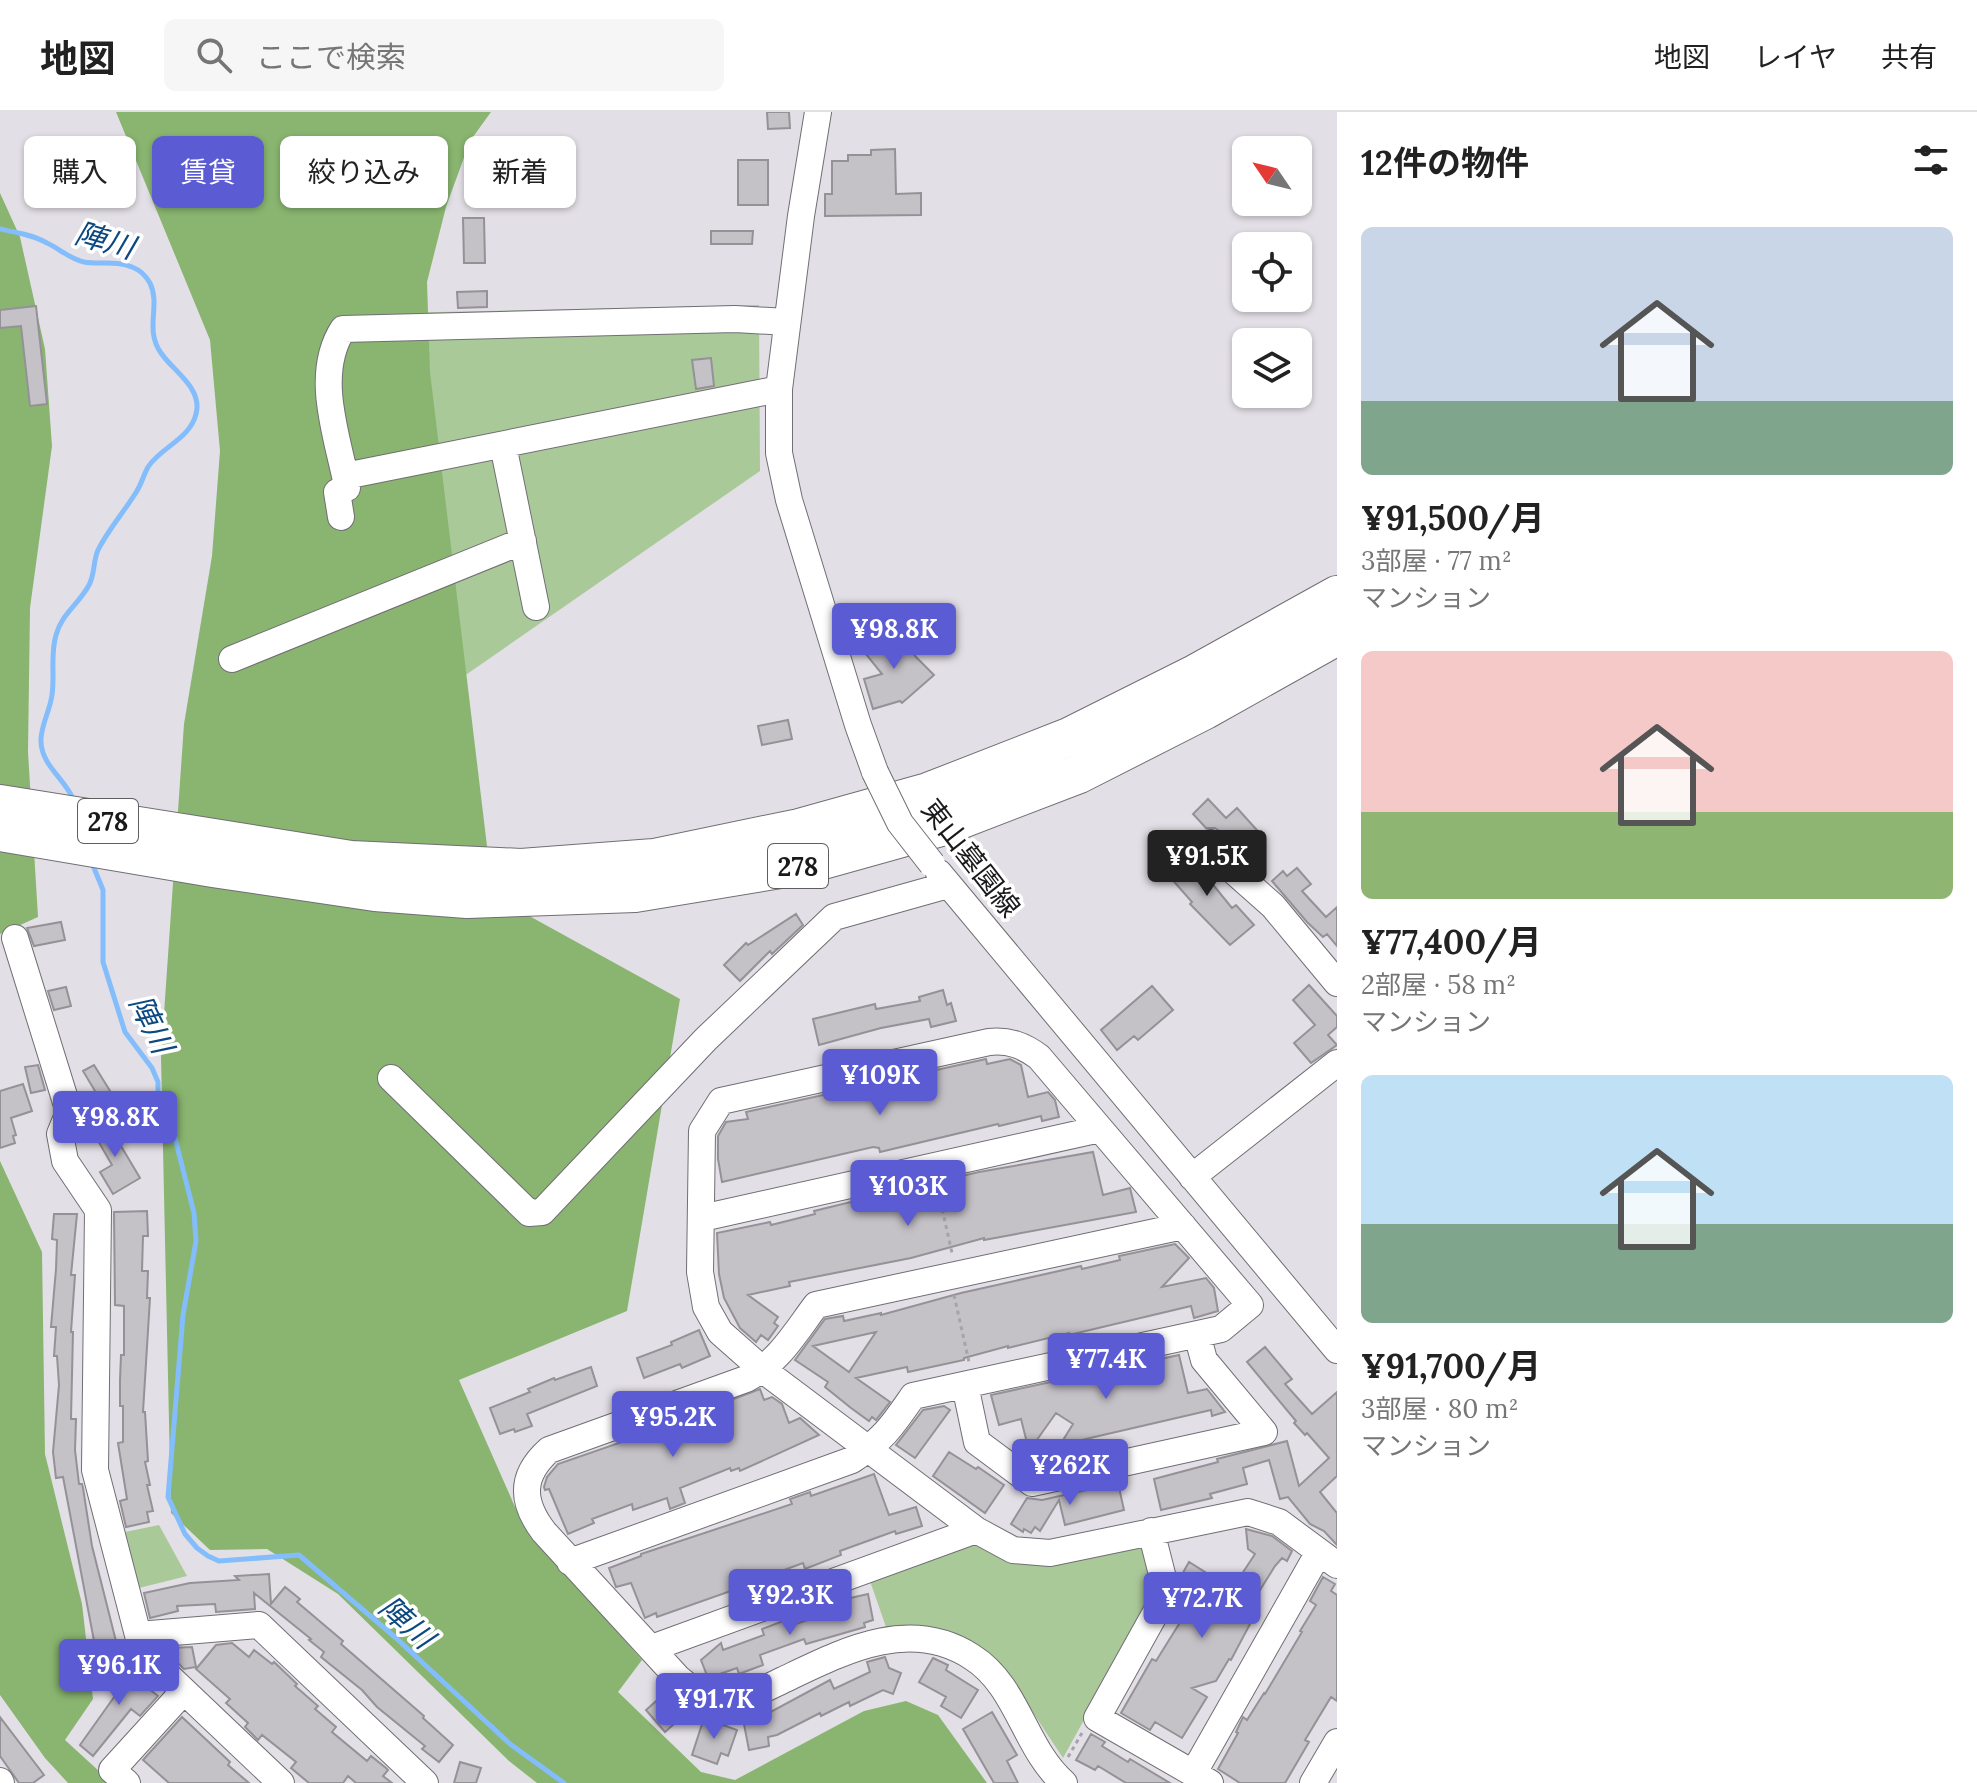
<!DOCTYPE html>
<html lang="ja">
<head>
<meta charset="utf-8">
<style>
  body { margin:0; font-family:Lora,"Noto Sans JP",serif; background:#f6f6f6; color:#222; height:100vh; display:flex; flex-direction:column; font-size:30px; white-space:nowrap }
  * { box-sizing:border-box; margin:0 }
  p { font-size:26px; color:#767676 }
  .icon { flex:none; width:44px; height:44px; fill:none; stroke:currentColor; stroke-width:2; stroke-linecap:round; stroke-linejoin:round }
  .map { position:relative; flex:1; overflow:hidden }
  .drawer { display:flex; flex-direction:column; background:#fff; width:640px }
  .drawer>* { flex:none }
  .hud { position:absolute; left:24px; top:24px; width:760px; height:72px; display:flex; gap:16px }
  .needle { width:52px; rotate:305deg }
  .controls { position:absolute; left:1232px; top:24px; display:grid; gap:16px }
  .controls a { display:grid; place-items:center; width:80px; height:80px; border-radius:12px; background:#fff; box-shadow:0 2px 6px #0004; font-size:40px }
  .price { position:absolute; translate:-50% -68px; padding:0 18px; border-radius:8px; background:#5b5bd3; color:#fff; font-size:26px; line-height:52px; filter:drop-shadow(0 2px 4px #0008) }
  .price::after { content:''; position:absolute; left:50%; top:48px; width:24px; height:18px; margin-left:-12px; background:inherit; clip-path:polygon(0 0,100% 0,50% 100%) }
  .price.selected { background:#222; color:#fff }
  ul { padding:0; list-style:none }
  li { display:grid; align-content:center; gap:16px; height:424px; padding:0 24px }
  li span { display:grid; place-items:center; height:248px; border-radius:12px; color:#555 }
  li>.icon { margin-inline-start:auto }
  span .icon { width:144px; height:144px; fill:#fffc; stroke-width:1 }
  li b { font-size:34px }
  h2 { display:flex; justify-content:space-between; align-items:center; height:96px; padding:0 24px; font-size:34px }
  .chip { padding:0 28px; border-radius:12px; background:#fff; box-shadow:0 2px 6px #0004; font-size:28px; line-height:72px }
  .chip.selected { background:#5b5bd3; color:#fff }
  header { display:flex; align-items:center; gap:48px; box-sizing:border-box; height:112px; padding:0 40px; background:#fff; border-bottom:2px solid #e0e0e0 }
  header strong { font-size:38px }
  nav { display:flex; gap:44px; margin-inline-start:auto; font-size:28px }
  .search { width:560px; height:72px; background:#f6f6f6; display:flex; align-items:center; gap:20px; box-sizing:border-box; padding:0 28px; border-radius:12px; color:#767676; font-size:30px }
  main { display:flex; flex:1; min-height:0 }
  .map>svg:first-child { display:block }
  .green { fill:#aac999 }
  .forest { fill:#89b570 }
  .lines { fill:none; stroke-linecap:round; stroke-linejoin:round }
  .stream { stroke:#84bdfb; stroke-width:5 }
  .building { fill:#c4c1c7; stroke:#949197; stroke-width:2; fill-rule:evenodd }
  .minor-casing { stroke:#716e74; stroke-width:28 }
  .highway-casing { stroke:#716e74; stroke-width:40 }
  .path { stroke:#a6a3a9; stroke-width:3; stroke-dasharray:4 4; stroke-linecap:butt }
  .minor { stroke:#fff; stroke-width:26 }
  .highway { stroke:#fff; stroke-width:38 }
  .minor-bridge-casing { stroke:#716e74; stroke-width:28; stroke-linecap:butt }
  .minor-bridge { stroke:#fff; stroke-width:26 }
  .labels { text-anchor:middle; dominant-baseline:central; stroke-width:7; stroke-linejoin:round; paint-order:stroke }
  .shield { fill:#fff; stroke:#5f5e5f; stroke-width:2 }
  .shield-label { font-size:26px; font-weight:bold; fill:#1a191b }
  .street-label { font-size:28px; fill:#1a191b; stroke:#fff }
  .water-label { font-size:30px; font-style:italic; fill:#0c4980; stroke:#fff }
</style>
</head>
<body>
<header>
<strong>地図</strong>
<div class="search"><svg class="icon" aria-label="search" viewBox="0 0 24 24"><circle cx="10" cy="10" r="6"/><path d="M15 15l6 6"/></svg>ここで検索</div>
<nav><a>地図</a><a>レイヤ</a><a>共有</a></nav>
</header>
<main>
<div class="map">
<svg width="1337" height="1671" viewBox="0 0 1337 1671">
  <rect width="100%" height="100%" fill="#e3dfe6"/>
  <!-- green -->
  <path class="green" d="M759,193L760,359L278,693L343,202Z
    M159,1413L187,1464L139,1476L125,1420Z
    M967,1433H1136L1147,1440L1155,1479L1063,1646L1012,1569L932,1517L886,1515L870,1469Z"/>
  <!-- forest -->
  <path class="forest" d="M116,0H491L470,29L446,95L427,170L430,260L493,784L680,887L627,1199L459,1268L523,1413L642,1548L618,1580L701,1660L735,1668L864,1599L906,1589L938,1603L987,1671H537L509,1649L338,1482L267,1437L210,1438L171,1401L161,945L184,612L212,444L220,339L210,228Z
    M0,81L20,125L45,237L52,334L30,496L28,640L38,805L0,822Z
    M0,1049L42,1140L45,1342L82,1492L93,1587L65,1628L112,1671H68L45,1646L0,1583Z"/>
  <g class="lines">
    <!-- stream -->
    <path class="stream" d="M0,117C15,120 33,123 47,131C60,137 70,147 84,150C100,153 117,148 132,155C140,158 146,164 150,171C161,194 144,217 161,241C173,259 203,276 196,302C190,327 161,335 148,355C143,364 141,374 135,382C123,401 108,418 98,438C93,449 95,462 89,473C79,492 62,501 56,523C50,543 55,563 52,583C50,599 40,615 41,630C42,654 65,667 73,687
      M92,751L103,778V850L125,920L152,956L158,970V992L175,1026L194,1101L196,1129L183,1203L168,1385L185,1422L197,1436L208,1444L219,1449L299,1443L396,1526L510,1632L564,1671"/>
  </g>
  <!-- building -->
  <path class="building" d="M767,0H789L790,16L768,17Z
    M895,37L896,82L921,81V103L825,104V82H832V49H848V43H871V38Z
    M738,48H768V93H738Z
    M463,106H484L485,151H464Z
    M711,119H753L752,132H711Z
    M487,179V195L458,196L457,180Z
    M36,194L47,292L30,294L21,214L0,216V198Z
    M711,246L714,274L696,277L692,248Z
    M893,515L916,545L934,563L902,591L900,589L873,597L864,567L882,562L865,541L876,532L874,530Z
    M788,608L792,627L762,633L758,614Z
    M1208,687L1226,706L1237,696L1264,726L1242,746L1222,721L1215,716H1206L1193,702Z
    M1184,737L1232,796L1236,793L1254,813L1230,833L1190,792L1192,790L1162,756Z
    M1297,756L1311,772L1302,779L1326,805L1337,795V834L1327,822L1323,825L1307,810L1272,769L1283,759L1287,764Z
    M796,802L803,813L772,842L770,839L740,869L724,853L746,831L748,833Z
    M61,810L65,828L34,834L27,816Z
    M1309,873L1337,904V915L1328,923L1337,933L1311,951L1294,931L1315,913L1293,888Z
    M1152,874L1173,898L1138,928L1134,924L1117,938L1101,918Z
    M66,875L71,894L54,898L48,879Z
    M943,878L947,893L951,891L956,909L931,915L929,907L881,916L819,933L813,907L875,892L876,897L920,889L919,885Z
    M986,947L987,952L1010,947L1021,953L1028,985L1048,980L1055,988L1059,1005L1042,1009L1041,1004L999,1014L998,1012L880,1040L879,1036L873,1035L722,1070L718,1047V1024L726,1010L748,1007L746,1000Z
    M38,953L45,978L31,981L25,955Z
    M94,953L115,987L104,994L83,959Z
    M23,972L32,999L11,1006L16,1023L13,1024L15,1031L0,1036V979Z
    M112,1008L123,1027L118,1029L140,1066L113,1082L100,1060L112,1053L93,1020Z
    M1093,1040L1103,1083L1130,1076L1136,1100L984,1128V1126L911,1146L789,1170L790,1174L748,1183L778,1205L774,1211L778,1214L768,1228L761,1223L756,1230L740,1216L724,1186L719,1162L717,1121L770,1110L771,1113L815,1102L814,1099L896,1079L897,1084L950,1073L949,1067L979,1060Z
    M147,1099L148,1124H143L142,1159H148L147,1186H150L143,1300H145L148,1349L145,1350L150,1373H147L153,1399L147,1400L149,1410L126,1415L120,1389L127,1387L118,1331L123,1330V1294H120V1268L121,1243H124V1194L115,1193L114,1100Z
    M54,1102H77L71,1163H75L71,1220H73L71,1307H76L75,1338L79,1372H82L83,1376L92,1434L120,1545L98,1550L63,1365L56,1366L53,1340L59,1273L57,1244H54L56,1215H51L56,1157L57,1128L52,1127Z
    M1175,1132L1189,1146L1162,1175L1206,1166L1214,1176L1218,1199L1194,1206L1191,1194L1069,1223V1221L1008,1236V1234L964,1246V1248L908,1260L907,1255L856,1266L890,1290L876,1308L872,1305L869,1309L851,1296L825,1275L828,1270L795,1248L825,1207L843,1204L844,1209L881,1201V1203L961,1181L1081,1154L1082,1157L1120,1148L1119,1144ZM876,1220L849,1260L813,1234Z
    M699,1218L710,1244L682,1256L680,1252L644,1266L637,1246L672,1233L671,1230Z
    M1265,1235L1292,1267L1285,1272L1312,1302L1337,1280V1364L1320,1380L1337,1401V1433L1324,1419L1310,1412L1288,1385L1280,1387L1269,1348L1243,1356L1247,1372L1210,1382L1212,1386L1161,1398L1154,1367L1218,1350L1217,1347L1287,1329L1299,1374L1329,1346L1307,1321L1305,1323L1294,1311L1296,1309L1247,1250Z
    M1179,1243L1188,1281L1207,1277L1225,1300L1212,1304L1211,1298L1060,1333L1073,1312L1056,1301L1029,1339L1021,1307L999,1313L991,1283L1074,1265L1075,1268L1119,1259L1118,1256Z
    M591,1255L597,1274L527,1302L532,1314L515,1320L514,1317L500,1322L490,1296L530,1280L528,1277L554,1266L555,1268Z
    M760,1277L764,1288L772,1285L782,1292L789,1311L800,1306L819,1323L740,1359L739,1356L731,1359L730,1356L680,1376L685,1391L670,1397L667,1386L633,1398L632,1392L592,1407L594,1411L568,1422L549,1377L545,1378L544,1375L547,1365L558,1352L674,1312L673,1310Z
    M944,1294L950,1298L915,1346L896,1333L923,1298Z
    M949,1340L976,1357L978,1355L1004,1373L985,1401L933,1364Z
    M874,1362L889,1403L916,1395L922,1414L896,1422L895,1419L840,1439L841,1443L805,1457L803,1451L762,1466V1468L657,1505L656,1501L645,1506L631,1471L616,1475L609,1456L641,1444V1442L792,1392L790,1387L810,1380L811,1384Z
    M1118,1371L1124,1398L1065,1413L1059,1388L1040,1419L1035,1415L1031,1421L1024,1417L1023,1420L1011,1412L1027,1386L1042,1388Z
    M1246,1417L1272,1424L1292,1439L1287,1449L1282,1446L1275,1454L1255,1486L1257,1487L1255,1492L1259,1495L1231,1548L1229,1547L1216,1569L1192,1576L1207,1585L1182,1626L1155,1610L1150,1618L1121,1601L1152,1547L1156,1549L1179,1512L1173,1508L1191,1480L1184,1476L1187,1471L1180,1466L1189,1450L1232,1477L1255,1442L1248,1437Z
    M269,1462L271,1492L285,1475L300,1487L297,1490L343,1529L341,1532L424,1604L423,1606L453,1633L439,1650L422,1637L425,1634L377,1595L362,1578L321,1545L324,1540L309,1528L311,1527L254,1481L255,1497L216,1500L215,1492L177,1494L178,1499L150,1506L144,1481L190,1471L239,1468L235,1464Z
    M1323,1465L1335,1472L1331,1479L1337,1483V1589L1331,1585L1305,1628L1309,1630L1285,1671H1240L1218,1657L1238,1621L1236,1620L1243,1605L1247,1608L1264,1581L1265,1582L1302,1520L1300,1519L1316,1493L1310,1489Z
    M868,1482L873,1508L864,1511L865,1515L806,1532L804,1527L760,1543L763,1553L739,1562L737,1556L708,1566L701,1548L721,1531L723,1538L764,1523L762,1517L791,1506L793,1513L839,1497L837,1489Z
    M232,1531L249,1545L254,1538L272,1552L274,1550L297,1572L295,1574L318,1594L315,1597L336,1615L332,1620L367,1649L371,1644L386,1656L388,1658L383,1664L392,1671H356L348,1664L343,1671H309L291,1656L296,1650L262,1623L258,1628L245,1615L248,1611L226,1591L230,1587L196,1557L216,1533Z
    M192,1535L196,1555L184,1557L173,1546L171,1536Z
    M885,1545L889,1556L901,1561L893,1582L883,1578L850,1594L849,1590L821,1604L820,1601L777,1623L768,1625L769,1634L749,1638L742,1602L766,1596L767,1602L830,1568L834,1577L870,1560L867,1550Z
    M933,1546L948,1553L946,1558L978,1578L961,1606L941,1594L946,1585L919,1570Z
    M117,1552L158,1584L140,1604L131,1597L93,1644L80,1633L117,1581L103,1569Z
    M664,1582L683,1604L665,1620L646,1598Z
    M992,1600L1017,1643L1007,1649L1018,1671H994L963,1617Z
    M0,1605L44,1663L33,1671H19L0,1644Z
    M182,1605L230,1650L228,1653L249,1671H169L143,1648Z
    M704,1606L737,1618L728,1644L721,1641L717,1652L692,1643Z
    M1091,1622L1105,1630L1102,1634L1128,1650L1130,1647L1170,1671H1126L1098,1654L1095,1658L1076,1648Z
    M460,1650L481,1656L476,1671H454Z"/>
  <g class="lines">
    <!-- minor casing -->
    <g class="minor-casing">
      <path id="minor" d="M818,0L801,104L779,277V341L789,388L858,613L875,660
        M503,333L536,495
        M345,364C335,318 315,260 343,217L735,207L787,210
        M341,405L337,380L347,376L345,364L779,277
        M232,547L523,429
        M1210,731L1229,755L1273,794L1337,871
        M939,761L1337,1238
        M15,826L69,1000L60,1022L65,1049L98,1098L95,1358L138,1523L146,1543L281,1671
        M391,966L529,1101L542,1100L706,927L834,805L948,773
        M1192,1065L1337,951
        M702,1106L1100,1017
        M965,1273L977,1330L1032,1371L1264,1320L1204,1248L1197,1222
        M1151,1419L1166,1478L1161,1491L1097,1606L1210,1671
        M570,1450L852,1348C884,1327 892,1314 913,1284L1221,1217L1250,1193L1039,945C1023,933 1009,928 989,930L721,989L702,1019L700,1160L706,1195L720,1220L763,1258L976,1418L1013,1438L1050,1441L1248,1400L1279,1410L1337,1453
        M138,1523L259,1513L425,1671
        M652,1536L976,1418
        M1193,1662L1319,1440
        M0,1669L1,1671
        M127,1671L112,1658L184,1579
        M1064,1671C1024,1636 1018,1574 972,1545C909,1504 842,1540 783,1568C764,1577 742,1590 720,1588C703,1586 690,1576 678,1566L544,1420C521,1390 520,1364 549,1338L746,1267C778,1251 795,1221 816,1193L1183,1114
        M1313,1671L1337,1630"/>
    </g>
    <!-- highway casing -->
    <g class="highway-casing">
      <path id="highway" d="M0,692L351,748L521,756L654,746L799,716L928,680L1069,625L1193,563L1337,483
        M0,720L213,756L375,780L467,787L635,781L805,753L941,715L1079,662L1205,598L1337,524"/>
    </g>
    <!-- path -->
    <path class="path" d="M937,1074L952,1141
      M954,1183L969,1250
      M1068,1645L1082,1621"/>
    <!-- minor -->
    <use href="#minor" class="minor"/>
    <!-- highway -->
    <use href="#highway" class="highway"/>
    <!-- minor-bridge casing -->
    <g class="minor-bridge-casing">
      <path id="minor-bridge" d="M875,660L900,711L932,752"/>
    </g>
    <!-- minor-bridge -->
    <use href="#minor-bridge" class="minor-bridge"/>
  </g>
  <g class="labels">
    <!-- shield labels -->
    <g class="shield">
      <rect x="78" y="687" width="60" height="44" rx="6"/>
      <rect x="768" y="732" width="60" height="44" rx="6"/>
    </g>
    <g class="shield-label">
      <text x="108" y="709">278</text>
      <text x="798" y="754">278</text>
    </g>
    <!-- street labels -->
    <g class="street-label">
      <text transform="translate(971 746) rotate(52)">東山墓園線</text>
    </g>
    <!-- water labels -->
    <g class="water-label">
      <text transform="translate(105 128) rotate(16)">陣川</text>
      <text transform="translate(152 912) rotate(64)">陣川</text>
      <text transform="translate(407 1510) rotate(42)">陣川</text>
    </g>
  </g>
</svg>
<div class="controls">
<a><svg class="needle" viewBox="-14 -14 28 28"><path d="M0-13l5 13h-10z" fill="#e53935"/><path d="M0 13l5-13h-10z" fill="#767676"/></svg></a>
<a><svg class="icon" aria-label="locate" viewBox="0 0 24 24"><circle cx="12" cy="12" r="6"/><path d="M12 2v4M12 18v4M2 12h4M18 12h4"/></svg></a>
<a><svg class="icon" aria-label="layers" viewBox="0 0 24 24"><path d="M12 4l9 5-9 5-9-5zM3 14l9 5 9-5"/></svg></a>
</div>
<b class="price" style="left:894px;top:559px">¥98.8K</b>
<b class="price selected" style="left:1207px;top:786px">¥91.5K</b>
<b class="price" style="left:880px;top:1005px">¥109K</b>
<b class="price" style="left:115px;top:1047px">¥98.8K</b>
<b class="price" style="left:908px;top:1116px">¥103K</b>
<b class="price" style="left:1106px;top:1289px">¥77.4K</b>
<b class="price" style="left:673px;top:1347px">¥95.2K</b>
<b class="price" style="left:1070px;top:1395px">¥262K</b>
<b class="price" style="left:790px;top:1525px">¥92.3K</b>
<b class="price" style="left:1202px;top:1528px">¥72.7K</b>
<b class="price" style="left:119px;top:1595px">¥96.1K</b>
<b class="price" style="left:714px;top:1629px">¥91.7K</b>
<div class="hud">
<a class="chip">購入</a>
<a class="chip selected">賃貸</a>
<a class="chip">絞り込み</a>
<a class="chip">新着</a>
</div>
</div>
<section class="drawer">
<h2>12件の物件<svg class="icon" aria-label="filters" viewBox="0 0 24 24"><path d="M4 7h16M4 17h16"/><circle cx="9" cy="7" r="2"/><circle cx="15" cy="17" r="2"/></svg></h2>
<ul>
<li><span style="background:linear-gradient(#c9d6e8 70%,#7fa58c 0)"><svg class="icon" aria-label="home" viewBox="0 0 24 24"><path d="M3 11l9-7 9 7M6 9v11h12V9"/></svg></span><div><b>¥91,500/月</b><p>3部屋 · 77 m²</p><p>マンション</p></div></li>
<li><span style="background:linear-gradient(#f6c9c9 65%,#8fb573 0)"><svg class="icon" aria-label="home" viewBox="0 0 24 24"><path d="M3 11l9-7 9 7M6 9v11h12V9"/></svg></span><div><b>¥77,400/月</b><p>2部屋 · 58 m²</p><p>マンション</p></div></li>
<li><span style="background:linear-gradient(#bfe0f5 60%,#7fa58c 0)"><svg class="icon" aria-label="home" viewBox="0 0 24 24"><path d="M3 11l9-7 9 7M6 9v11h12V9"/></svg></span><div><b>¥91,700/月</b><p>3部屋 · 80 m²</p><p>マンション</p></div></li>
</ul>
</section>
</main>
</body>
</html>
